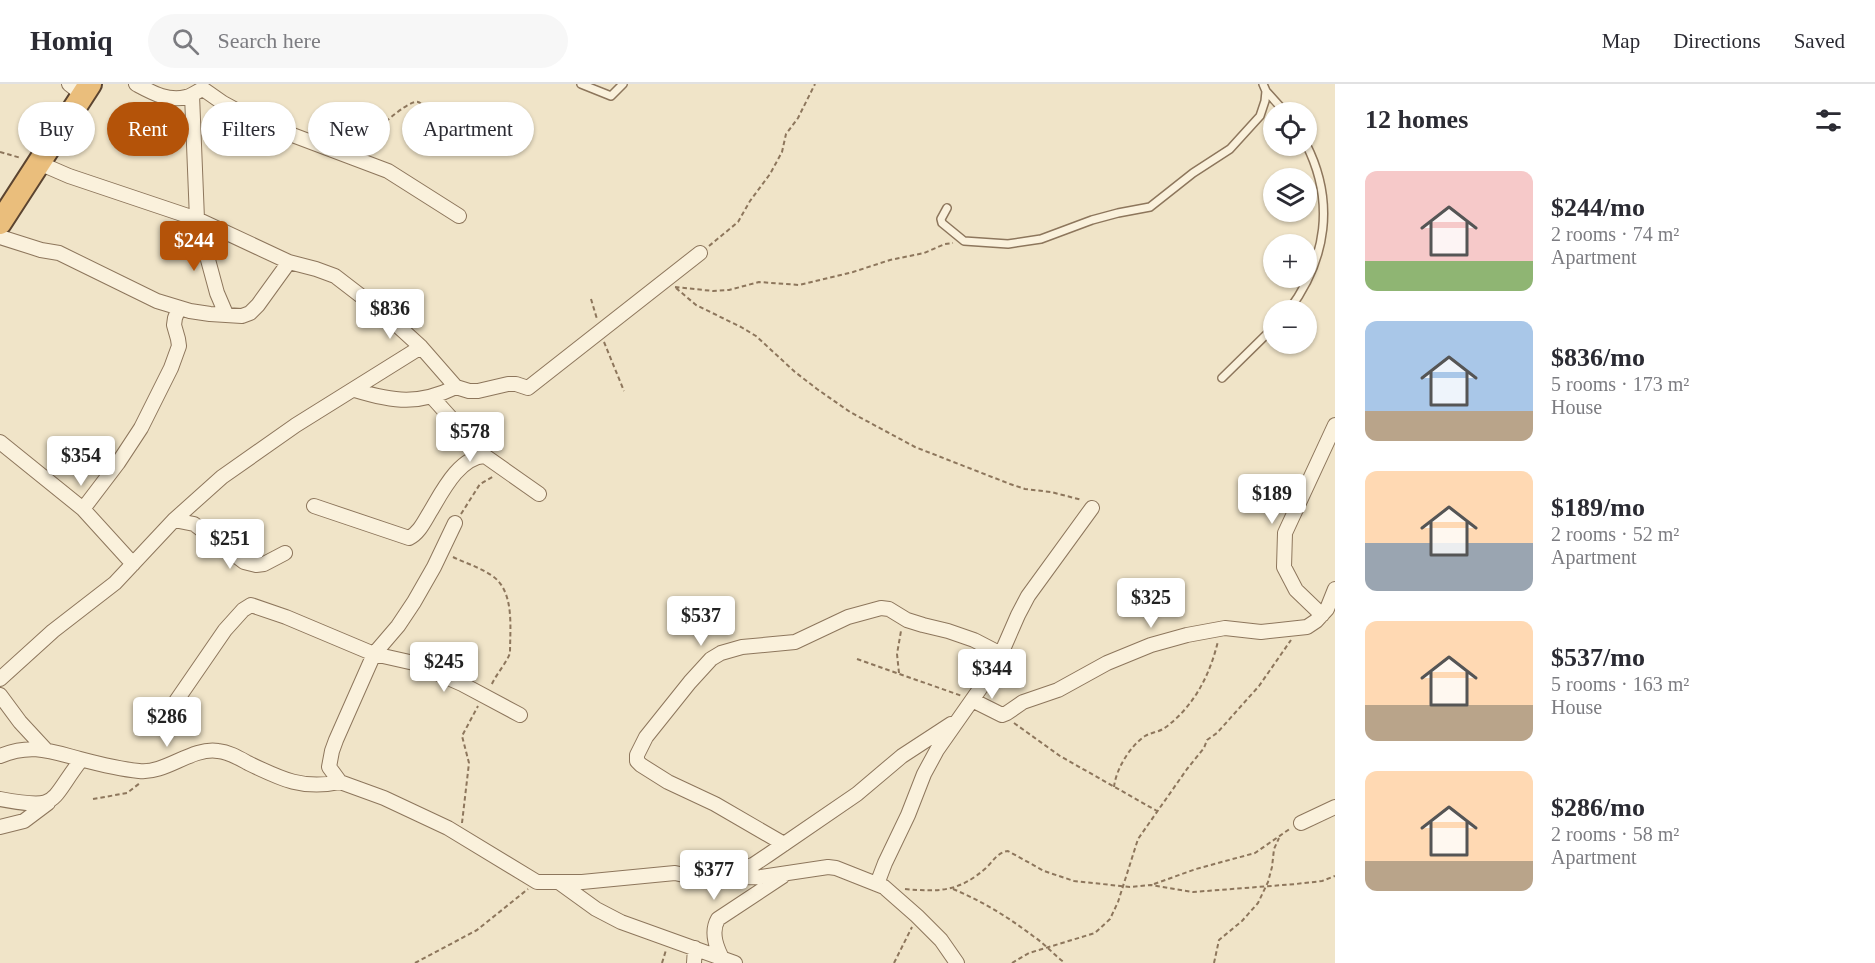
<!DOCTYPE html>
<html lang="en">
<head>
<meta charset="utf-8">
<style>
  body { margin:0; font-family:"Times New Roman",serif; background:#f7f7f7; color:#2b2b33; height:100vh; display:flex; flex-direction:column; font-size:22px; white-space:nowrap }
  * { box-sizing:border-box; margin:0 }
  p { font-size:20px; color:#7c7c81 }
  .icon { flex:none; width:33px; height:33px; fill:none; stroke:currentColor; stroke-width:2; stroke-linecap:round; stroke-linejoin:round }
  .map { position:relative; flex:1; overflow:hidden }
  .side { display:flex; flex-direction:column; background:#fff; width:540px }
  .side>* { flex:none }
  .top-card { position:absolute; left:18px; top:18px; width:570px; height:54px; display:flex; gap:12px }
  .buttons { position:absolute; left:1263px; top:18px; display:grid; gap:12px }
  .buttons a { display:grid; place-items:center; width:54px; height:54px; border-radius:50%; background:#fff; box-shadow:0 2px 4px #0004; font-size:30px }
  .price { position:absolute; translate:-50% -51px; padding:0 14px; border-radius:6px; background:#fff; color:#222; font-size:20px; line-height:39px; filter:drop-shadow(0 2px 3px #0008) }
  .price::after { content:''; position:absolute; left:50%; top:36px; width:18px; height:14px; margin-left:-9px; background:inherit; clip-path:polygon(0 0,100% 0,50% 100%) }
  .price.current { background:#b45309; color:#fff }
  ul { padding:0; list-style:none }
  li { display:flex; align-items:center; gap:18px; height:150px; padding:0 30px }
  li span { display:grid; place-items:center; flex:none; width:168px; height:120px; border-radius:12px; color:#555 }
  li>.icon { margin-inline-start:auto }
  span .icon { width:72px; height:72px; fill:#fffc; stroke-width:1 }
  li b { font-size:26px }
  h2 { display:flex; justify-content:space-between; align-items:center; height:72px; padding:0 30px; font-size:26px }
  .tag { padding:0 21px; border-radius:27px; background:#fff; box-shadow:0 2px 4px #0004; font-size:21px; line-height:54px }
  .tag.current { background:#b45309; color:#fff }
  header { display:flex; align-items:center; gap:36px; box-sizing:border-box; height:84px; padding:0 30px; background:#fff; border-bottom:2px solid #e1e1e2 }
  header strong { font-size:28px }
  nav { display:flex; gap:33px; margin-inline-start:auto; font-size:21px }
  .search { width:420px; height:54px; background:#f7f7f7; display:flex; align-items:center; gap:15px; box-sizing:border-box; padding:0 21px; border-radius:33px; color:#7c7c81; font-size:22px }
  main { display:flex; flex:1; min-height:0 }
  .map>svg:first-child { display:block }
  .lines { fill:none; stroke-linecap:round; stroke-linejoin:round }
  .service-casing { stroke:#8d765c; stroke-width:10 }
  .minor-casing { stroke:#8d765c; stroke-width:16 }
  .trunk-casing { stroke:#5b4430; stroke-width:26 }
  .path { stroke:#8d765c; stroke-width:2; stroke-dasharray:4.5 3; stroke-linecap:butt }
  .service { stroke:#faf1dc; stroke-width:7 }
  .minor { stroke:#faf1dc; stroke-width:14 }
  .trunk { stroke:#eabe7c; stroke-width:22 }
</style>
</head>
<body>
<header>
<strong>Homiq</strong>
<div class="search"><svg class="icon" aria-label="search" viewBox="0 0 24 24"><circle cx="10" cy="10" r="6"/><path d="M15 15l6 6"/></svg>Search here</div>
<nav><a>Map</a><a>Directions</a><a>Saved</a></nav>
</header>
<main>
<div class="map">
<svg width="1335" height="879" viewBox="0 0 1335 879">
  <rect width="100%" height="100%" fill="#f0e4c8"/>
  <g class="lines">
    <!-- service casing -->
    <g class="service-casing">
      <path id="service" d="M581,0L611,12L623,0
        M1263,0L1266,7L1285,28
        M947,124L941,135L942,139L964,157L1008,160L1041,155L1092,136L1118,129L1150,123L1193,89L1230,65L1260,32L1265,17L1266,7
        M1289,226C1327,175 1335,117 1306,60
        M1222,294L1274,243"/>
    </g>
    <!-- minor casing -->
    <g class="minor-casing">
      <path id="minor" d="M69,0L83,11
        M136,0C151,8 168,18 186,13C192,12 197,7 203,5L223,19L258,38L388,87L459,132
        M192,11L197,135L217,209L226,230
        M39,79L69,92L197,135L289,178L316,185L335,192L387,232L421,263L456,303L469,307H478L508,300H516L528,304L700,169
        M0,153L41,166L59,169L157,217L190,227L210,230L242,232L250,229L258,221L289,178
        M355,306C394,318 419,321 456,303
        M432,313L485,372L539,410
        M0,358L83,425L133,480
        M314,422L409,454C419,449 424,438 430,428C442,408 459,373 485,372
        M83,425L118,379L141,344L171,284L179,262L178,255L174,241L175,234L179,224
        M174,436L194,440L244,478L256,481L264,480L285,469
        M455,439L434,483L414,518L398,542L374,570L336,656L332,667L329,683L340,698L384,714L448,744L537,798H582L675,789L697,794L761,793L828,783L836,784L884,803L917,832L941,856L957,879
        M1322,531L1296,506L1284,483L1285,449L1335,341
        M0,595L53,547L115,499L174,436L222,393L296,341L421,263
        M0,611L20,638L45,665
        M972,616L1002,631L1007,629L1023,618L1058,606L1107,579L1151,561L1187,551L1225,544L1261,548L1307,543L1316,537L1327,525L1335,505
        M170,626L225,546L243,526L251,521L286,533L374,570L414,579L462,600L520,631
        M0,672C31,659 50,667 80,675C99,680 119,685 139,687C166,690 191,663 218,667C229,668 239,674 248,679C281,695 303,706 340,698
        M0,715C60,726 48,719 81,676
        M1301,739L1335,723
        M0,743L24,737L48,719
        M784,760L715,720L668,698L641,681L637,677V671L646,653L690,598L711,575L721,569L742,563L795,558L848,533L881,524L889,525L907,536L923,541L948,547L974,556L1001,570
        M729,789L753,781L768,771L857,710L902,672L951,640
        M560,799L596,825L621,838L735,879
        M877,800L885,779L908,731L924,690L937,666L984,599L1001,570L1018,531L1028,512L1092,424
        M724,878C717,865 710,849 718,835L783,792
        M694,879L695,864"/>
    </g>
    <!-- trunk casing -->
    <g class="trunk-casing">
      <path id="trunk" d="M0,139L90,0"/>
    </g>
    <!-- path -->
    <path class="path" d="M358,63C367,55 407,15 418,18C426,20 454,55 461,63
      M0,68L21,74
      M709,162L738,138L750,117L770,90L782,68L786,50L798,34L815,0
      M675,203L713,207L729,206L759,198L799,201L853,188L890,176L924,169L945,160L953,159
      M676,204L696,221L741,243L756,252L795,288L817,305L850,328L915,363L1010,400L1025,405L1051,408L1082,416
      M591,215L597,235
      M604,258L624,307
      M461,430L480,400L494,392
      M453,473C465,479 479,483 491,491C515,506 510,543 510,569C506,580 496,590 491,602
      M857,575L962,612
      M899,589L897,570L901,547
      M1014,639L1060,672L1157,727
      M1114,703C1116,685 1130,662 1145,652C1152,648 1160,648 1166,643C1194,622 1210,591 1218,557
      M93,715L127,709L140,699
      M462,739L469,679L462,652L478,622
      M1154,800L1196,785L1255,769L1291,744
      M905,805C939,808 959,808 986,784C993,777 998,768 1008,767L1044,787L1074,797L1130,803L1151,801L1193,808L1296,800L1322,797L1335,792
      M953,805C982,817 1008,833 1033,852C1045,860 1054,871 1065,879
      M415,879L477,846L528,805
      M662,879L666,866
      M894,879L912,843
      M1012,879L1029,869L1095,849L1110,835L1118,818L1138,755L1187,685L1204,664L1207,656L1217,649L1259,602L1291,556
      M1214,879L1219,856L1242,837L1258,819L1268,798L1272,783L1274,765L1279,754"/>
    <!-- service -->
    <use href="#service" class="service"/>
    <!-- minor -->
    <use href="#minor" class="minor"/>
    <!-- trunk -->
    <use href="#trunk" class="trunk"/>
  </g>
</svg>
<div class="buttons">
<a><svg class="icon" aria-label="locate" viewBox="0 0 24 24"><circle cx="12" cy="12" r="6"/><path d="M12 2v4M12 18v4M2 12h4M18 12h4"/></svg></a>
<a><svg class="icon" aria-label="layers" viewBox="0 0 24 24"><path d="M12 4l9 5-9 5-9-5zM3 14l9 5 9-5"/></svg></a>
<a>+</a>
<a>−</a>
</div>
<b class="price current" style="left:194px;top:188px">$244</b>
<b class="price" style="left:390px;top:256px">$836</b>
<b class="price" style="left:470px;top:379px">$578</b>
<b class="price" style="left:81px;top:403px">$354</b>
<b class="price" style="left:1272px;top:441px">$189</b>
<b class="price" style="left:230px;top:486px">$251</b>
<b class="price" style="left:1151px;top:545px">$325</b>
<b class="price" style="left:701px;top:563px">$537</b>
<b class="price" style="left:444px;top:609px">$245</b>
<b class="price" style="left:992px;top:616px">$344</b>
<b class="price" style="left:167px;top:664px">$286</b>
<b class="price" style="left:714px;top:817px">$377</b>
<div class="top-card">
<a class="tag">Buy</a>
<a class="tag current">Rent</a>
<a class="tag">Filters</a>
<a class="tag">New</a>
<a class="tag">Apartment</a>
</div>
</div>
<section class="side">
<h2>12 homes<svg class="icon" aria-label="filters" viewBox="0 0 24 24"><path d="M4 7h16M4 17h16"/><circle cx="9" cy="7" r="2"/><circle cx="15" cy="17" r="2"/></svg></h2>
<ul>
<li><span style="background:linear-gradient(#f6c9c9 75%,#8fb573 0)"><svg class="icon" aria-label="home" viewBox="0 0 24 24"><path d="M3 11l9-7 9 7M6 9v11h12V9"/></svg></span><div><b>$244/mo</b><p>2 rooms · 74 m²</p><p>Apartment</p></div></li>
<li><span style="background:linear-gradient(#a9c7e8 75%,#b9a48a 0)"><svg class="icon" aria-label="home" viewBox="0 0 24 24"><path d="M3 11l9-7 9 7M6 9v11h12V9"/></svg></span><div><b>$836/mo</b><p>5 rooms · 173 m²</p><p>House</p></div></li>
<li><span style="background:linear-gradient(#ffd9b3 60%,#9aa5b1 0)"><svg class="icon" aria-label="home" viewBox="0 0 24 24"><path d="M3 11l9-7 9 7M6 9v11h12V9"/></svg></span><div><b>$189/mo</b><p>2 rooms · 52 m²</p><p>Apartment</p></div></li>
<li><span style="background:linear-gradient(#ffd9b3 70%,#b9a48a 0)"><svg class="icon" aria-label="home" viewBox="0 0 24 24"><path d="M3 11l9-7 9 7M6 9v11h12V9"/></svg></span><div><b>$537/mo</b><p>5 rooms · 163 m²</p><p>House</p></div></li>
<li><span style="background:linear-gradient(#ffd9b3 75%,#b9a48a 0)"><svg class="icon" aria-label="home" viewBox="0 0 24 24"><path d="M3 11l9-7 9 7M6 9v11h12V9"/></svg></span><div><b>$286/mo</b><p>2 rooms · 58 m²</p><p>Apartment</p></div></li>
</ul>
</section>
</main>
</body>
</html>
